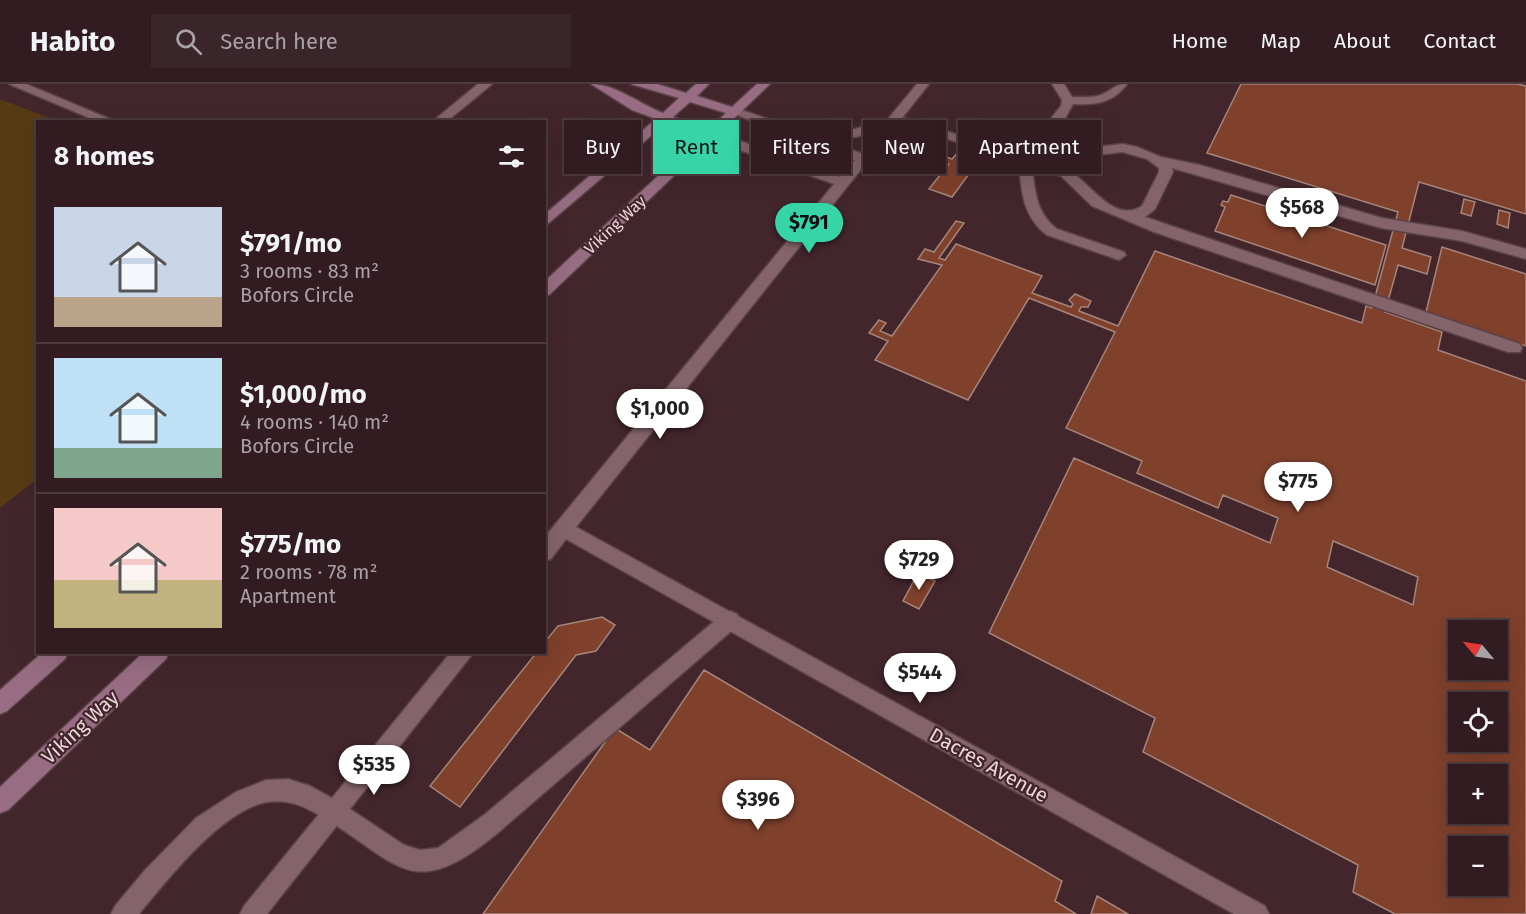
<!DOCTYPE html>
<html lang="en">
<head>
<meta charset="utf-8">
<style>
  body { margin:0; font-family:"Fira Sans",sans-serif; background:#3a252a; color:#f1f3f6; height:100vh; display:flex; flex-direction:column; font-size:22px; white-space:nowrap }
  * { box-sizing:border-box; margin:0 }
  p { font-size:20px; color:#a8a1a5 }
  .icon { flex:none; width:33px; height:33px; fill:none; stroke:currentColor; stroke-width:2; stroke-linecap:round; stroke-linejoin:round }
  .map { position:relative; flex:1; overflow:hidden }
  .panel { position:absolute; left:36px; top:36px; width:510px; height:534px; display:flex; flex-direction:column; background:#321c21; border-radius:0px; box-shadow:0 6px 24px #0002,0 0 0 2px #4d3a3f }
  .panel>* { flex:none }
  .banner { position:absolute; left:564px; top:36px; width:570px; height:54px; display:flex; gap:12px }
  .needle { width:39px; rotate:299deg }
  .controls { position:absolute; left:1448px; top:536px; display:grid; gap:12px }
  .controls a { display:grid; place-items:center; width:60px; height:60px; border-radius:0px; background:#321c21; box-shadow:0 6px 24px #0002,0 0 0 2px #4d3a3f; font-size:30px }
  .price { position:absolute; translate:-50% -51px; padding:0 14px; border-radius:21px; background:#fff; color:#222; font-size:20px; line-height:39px; filter:drop-shadow(0 2px 3px #0008) }
  .price::after { content:''; position:absolute; left:50%; top:36px; width:18px; height:14px; margin-left:-9px; background:inherit; clip-path:polygon(0 0,100% 0,50% 100%) }
  .price.active { background:#36d4a7; color:#111 }
  ul { padding:0; list-style:none }
  li { display:flex; align-items:center; gap:18px; height:150px; padding:0 18px }
  li+li { border-top:2px solid #4d3a3f }
  li span { display:grid; place-items:center; flex:none; width:168px; height:120px; border-radius:0px; color:#555 }
  li>.icon { margin-inline-start:auto }
  span .icon { width:72px; height:72px; fill:#fffc; stroke-width:1 }
  li b { font-size:26px }
  h2 { display:flex; justify-content:space-between; align-items:center; height:72px; padding:0 18px; font-size:26px }
  .pill { padding:0 21px; border-radius:0px; background:#321c21; box-shadow:0 6px 24px #0002,0 0 0 2px #4d3a3f; font-size:21px; line-height:54px }
  .pill.active { background:#36d4a7; color:#111 }
  header { display:flex; align-items:center; gap:36px; box-sizing:border-box; height:84px; padding:0 30px; background:#321c21; border-bottom:2px solid #4d3a3f }
  header strong { font-size:28px }
  nav { display:flex; gap:33px; margin-inline-start:auto; font-size:21px }
  .search { width:420px; height:54px; background:#3a252a; display:flex; align-items:center; gap:15px; box-sizing:border-box; padding:0 21px; border-radius:0px; color:#a8a1a5; font-size:22px }
  .map>svg:first-child { display:block }
  .green { fill:#563a14 }
  .building { fill:#7f402c; stroke:#a5857b; stroke-width:1.5; fill-rule:evenodd }
  .lines { fill:none; stroke-linecap:round; stroke-linejoin:round }
  .lane-casing { stroke:#5a4348; stroke-width:3 }
  .street-casing { stroke:#5a4348; stroke-width:3 }
  .secondary-casing { stroke:#5a4348; stroke-width:3 }
  .lane { fill:#84646a; fill-rule:evenodd }
  .street { fill:#84646a; fill-rule:evenodd }
  .secondary { fill:#986d83; fill-rule:evenodd }
  .labels { text-anchor:middle; dominant-baseline:central; stroke-width:4.5; stroke-linejoin:round; paint-order:stroke }
  .far-street-label { font-size:16px; fill:#ebd8db; stroke:#42262c }
  .street-label { font-size:20px; fill:#ebd8db; stroke:#42262c }
</style>
</head>
<body>
<header>
<strong>Habito</strong>
<div class="search"><svg class="icon" aria-label="search" viewBox="0 0 24 24"><circle cx="10" cy="10" r="6"/><path d="M15 15l6 6"/></svg>Search here</div>
<nav><a>Home</a><a>Map</a><a>About</a><a>Contact</a></nav>
</header>
<div class="map">
<svg width="1526" height="830" viewBox="0 0 1526 830">
  <rect width="100%" height="100%" fill="#42262c"/>
  <!-- green -->
  <path class="green" d="M0,15L57,37L38,38L37,395L0,424Z"/>
  <!-- building -->
  <path class="building" d="M1241,0H1517L1526,2V130L1419,98L1402,164L1431,173L1427,190L1398,181L1385,228L1442,248L1438,266L1526,297V830H1395L1353,808L1358,781L1143,668L1155,634L989,549L1074,374L1270,459L1278,434L1223,411L1218,424L1137,389L1142,377L1066,344L1115,248L1029,214L968,316L875,276L888,257L869,249L879,236L886,239L880,247L892,252L942,181L918,175L925,165L934,168L956,137L964,139L939,174L945,176L956,160L1042,192L1032,209L1071,223L1073,220L1069,216L1075,210L1091,217L1088,223H1081L1079,227L1118,242L1155,167L1362,239L1366,222L1372,224L1398,128L1207,69ZM1333,457L1418,493L1413,521L1327,483ZM1458,546H1497V585H1458ZM1458,618H1497V657H1458ZM1458,690H1497V729H1458ZM1458,762H1497V801H1458Z
    M969,39L985,44L988,39L1002,43L998,48L1002,49L1006,45L1016,48L1007,59L997,56L995,59L961,48Z
    M958,68L980,75L952,113L929,105L949,80L940,77L944,72L952,75Z
    M1231,111L1386,161L1375,201L1215,147L1225,123L1221,121L1223,117L1228,118Z
    M1464,115L1475,118L1471,132L1461,129Z
    M1499,126L1510,129L1508,144L1497,140Z
    M1442,163L1526,190V262L1426,228Z
    M918,489L935,497L919,525L903,517Z
    M602,533L615,541L596,567L576,571L460,723L430,702L537,568H544V559L558,542Z
    M704,586L1062,797L1055,817L1076,830H483L615,644L650,666Z
    M1097,812L1128,830H1091Z"/>
  <g class="lines">
    <!-- lane casing -->
    <g class="lane-casing">
      <path id="lane" d="M1052,0H1064L1072,13C1081,13 1092,14 1101,11C1113,6 1114,0 1127,0C1113,19 1096,21 1073,20L1062,40L1033,74L1050,80L1094,63L1123,60L1137,63L1161,73L1200,81L1382,134L1462,147L1526,165V175L1462,157L1381,144L1172,84L1173,88L1155,125L1145,133L1520,260L1522,264L1520,268H1508L1154,148L1092,122L1061,92L1032,83C1035,107 1036,129 1057,145L1124,168L1126,171L1119,176L1047,151C1023,133 1021,107 1019,79L888,35L894,31L898,32L1022,71L1061,22L1062,16ZM1123,68L1147,75L1159,84V88L1142,122C1111,142 1087,91 1063,84L1096,71Z
        M730,527L737,530L740,536L737,542L500,747C410,822 401,779 319,731C302,721 287,715 267,718C222,726 167,796 139,830H111L115,822L145,786L196,734L236,708L266,696L288,695L310,702L341,719L404,761L420,766L438,764L484,731L723,530Z"/>
    </g>
    <!-- street casing -->
    <g class="street-casing">
      <path id="street" d="M9,0H26L117,38H99Z
        M478,0H492L446,38H432Z
        M917,0H929L576,443L1265,822L1269,830H1234L566,455L551,475L544,477V454L834,100L706,54V48H716L840,93L855,76L729,28L735,24L739,25L807,49L855,45L888,35ZM879,46L860,69L821,54L856,53Z
        M451,568H474L267,830H240L244,822Z"/>
    </g>
    <!-- secondary casing -->
    <g class="secondary-casing">
      <path id="secondary" d="M591,0C616,0 639,20 663,29L679,14L631,0H657L686,9L696,0H709L697,12L732,23L757,0H770L549,211L544,212V198L701,52L666,39L544,143V131L656,35L632,26ZM690,18L726,29L708,46L673,33Z
        M43,568H68L65,575L7,627L0,630V606Z
        M144,568H169L166,575L8,726L0,729V703Z"/>
    </g>
    <!-- lane -->
    <use href="#lane" class="lane"/>
    <!-- street -->
    <use href="#street" class="street"/>
    <!-- secondary -->
    <use href="#secondary" class="secondary"/>
  </g>
  <g class="labels">
    <!-- far-street labels -->
    <g class="far-street-label">
      <text transform="translate(615 141) rotate(-43)">Viking Way</text>
    </g>
    <!-- street labels -->
    <g class="street-label">
      <text transform="translate(80 643) rotate(-43)">Viking Way</text>
      <text transform="translate(989 681) rotate(29)">Dacres Avenue</text>
    </g>
  </g>
</svg>
<div class="controls">
<a><svg class="needle" viewBox="-14 -14 28 28"><path d="M0-13l5 13h-10z" fill="#e53935"/><path d="M0 13l5-13h-10z" fill="#a8a1a5"/></svg></a>
<a><svg class="icon" aria-label="locate" viewBox="0 0 24 24"><circle cx="12" cy="12" r="6"/><path d="M12 2v4M12 18v4M2 12h4M18 12h4"/></svg></a>
<a>+</a>
<a>−</a>
</div>
<b class="price" style="left:1302px;top:155px">$568</b>
<b class="price active" style="left:809px;top:170px">$791</b>
<b class="price" style="left:660px;top:356px">$1,000</b>
<b class="price" style="left:1298px;top:429px">$775</b>
<b class="price" style="left:919px;top:507px">$729</b>
<b class="price" style="left:920px;top:620px">$544</b>
<b class="price" style="left:374px;top:712px">$535</b>
<b class="price" style="left:758px;top:747px">$396</b>
<div class="banner">
<a class="pill">Buy</a>
<a class="pill active">Rent</a>
<a class="pill">Filters</a>
<a class="pill">New</a>
<a class="pill">Apartment</a>
</div>
<section class="panel">
<h2>8 homes<svg class="icon" aria-label="filters" viewBox="0 0 24 24"><path d="M4 7h16M4 17h16"/><circle cx="9" cy="7" r="2"/><circle cx="15" cy="17" r="2"/></svg></h2>
<ul>
<li><span style="background:linear-gradient(#c9d6e8 75%,#b9a48a 0)"><svg class="icon" aria-label="home" viewBox="0 0 24 24"><path d="M3 11l9-7 9 7M6 9v11h12V9"/></svg></span><div><b>$791/mo</b><p>3 rooms · 83 m²</p><p>Bofors Circle</p></div></li>
<li><span style="background:linear-gradient(#bfe0f5 75%,#7fa58c 0)"><svg class="icon" aria-label="home" viewBox="0 0 24 24"><path d="M3 11l9-7 9 7M6 9v11h12V9"/></svg></span><div><b>$1,000/mo</b><p>4 rooms · 140 m²</p><p>Bofors Circle</p></div></li>
<li><span style="background:linear-gradient(#f6c9c9 60%,#c2b280 0)"><svg class="icon" aria-label="home" viewBox="0 0 24 24"><path d="M3 11l9-7 9 7M6 9v11h12V9"/></svg></span><div><b>$775/mo</b><p>2 rooms · 78 m²</p><p>Apartment</p></div></li>
</ul>
</section>
</div>
</body>
</html>
